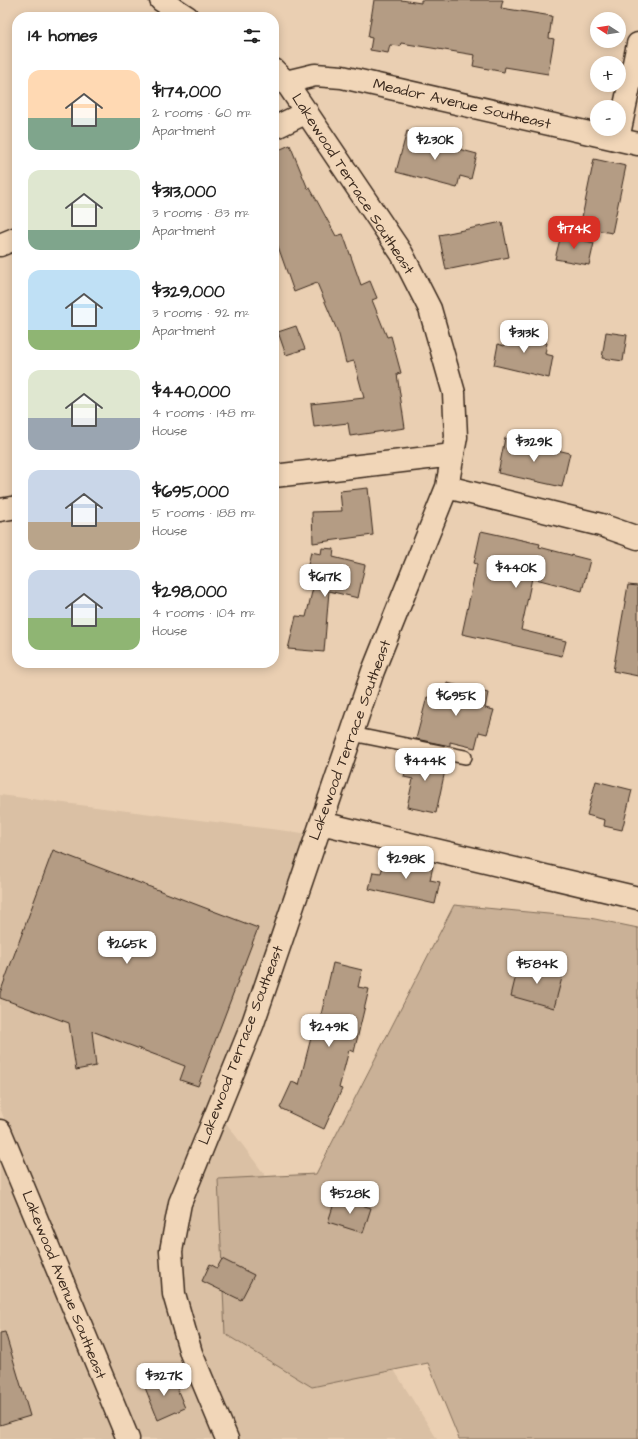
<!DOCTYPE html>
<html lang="en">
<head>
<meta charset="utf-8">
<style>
  body { margin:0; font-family:"Architects Daughter",sans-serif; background:#f2f2f2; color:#222; height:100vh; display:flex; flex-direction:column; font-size:15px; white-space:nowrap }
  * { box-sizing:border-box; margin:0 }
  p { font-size:13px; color:#767676 }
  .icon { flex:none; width:22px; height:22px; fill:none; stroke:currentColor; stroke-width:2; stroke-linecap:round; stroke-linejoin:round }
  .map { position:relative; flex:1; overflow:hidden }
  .drawer { position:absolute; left:12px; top:12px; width:267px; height:656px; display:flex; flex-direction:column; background:#fff; border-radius:16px; box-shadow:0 2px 10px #0003 }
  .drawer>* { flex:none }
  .needle { width:26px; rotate:282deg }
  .fabs { position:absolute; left:590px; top:12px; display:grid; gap:8px }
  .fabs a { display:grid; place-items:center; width:36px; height:36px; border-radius:50%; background:#fff; box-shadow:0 2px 10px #0003; font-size:20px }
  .price { position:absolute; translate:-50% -34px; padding:0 9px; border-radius:8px; background:#fff; color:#222; font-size:13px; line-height:26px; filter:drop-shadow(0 1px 2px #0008) }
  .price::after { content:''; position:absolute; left:50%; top:24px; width:12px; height:9px; margin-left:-6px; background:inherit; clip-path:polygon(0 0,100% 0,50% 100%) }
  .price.current { background:#d93025; color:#fff }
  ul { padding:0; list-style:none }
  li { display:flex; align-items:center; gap:12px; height:100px; padding:0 16px }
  li span { display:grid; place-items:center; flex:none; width:112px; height:80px; border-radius:12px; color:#555 }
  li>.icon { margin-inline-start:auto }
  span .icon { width:48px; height:48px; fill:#fffc; stroke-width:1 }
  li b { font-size:17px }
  h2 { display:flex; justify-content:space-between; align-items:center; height:48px; padding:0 16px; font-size:17px }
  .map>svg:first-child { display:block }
  .built { fill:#dac0a4 }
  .green { fill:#cab197; stroke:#826e5a }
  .building { fill:#b49c84; stroke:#3b2a1e }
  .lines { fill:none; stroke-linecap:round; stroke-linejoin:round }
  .lane-casing { stroke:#3b2a1e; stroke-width:16 }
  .street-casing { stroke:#3b2a1e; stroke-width:25 }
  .secondary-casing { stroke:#3b2a1e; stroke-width:25 }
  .lane { stroke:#f1d6b8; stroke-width:13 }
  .street { stroke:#f1d6b8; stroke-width:22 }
  .secondary { stroke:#f1d6b8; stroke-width:22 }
  .labels { text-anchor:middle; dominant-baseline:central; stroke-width:3; stroke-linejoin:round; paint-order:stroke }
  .street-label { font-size:15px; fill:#3b2a1e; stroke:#f1d6b8 }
</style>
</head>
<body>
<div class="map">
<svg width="638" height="1439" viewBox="0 0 638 1439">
  <rect width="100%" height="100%" fill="#eacfb2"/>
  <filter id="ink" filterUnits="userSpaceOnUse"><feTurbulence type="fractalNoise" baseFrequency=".025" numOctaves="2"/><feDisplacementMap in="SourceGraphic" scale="8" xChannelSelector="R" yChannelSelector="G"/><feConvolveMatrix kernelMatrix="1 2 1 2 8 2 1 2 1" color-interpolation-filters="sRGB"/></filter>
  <g filter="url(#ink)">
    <!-- built -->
    <path class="built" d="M0,795L318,835L220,1115L312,1238L437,1439H0V1154L16,1150L0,1108Z"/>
    <!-- green -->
    <path class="green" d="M454,905L590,918L638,928V1439H459L428,1363L312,1387L225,1334L218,1179L316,1174Z"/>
    <!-- building -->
    <path class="building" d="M374,0H401L421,3V0H503L501,8L552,16L549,38L554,39L548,74L505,67L504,72L473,66L475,55L401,43L400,46L390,45L388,53L370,50L372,38L368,37Z
      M407,131L437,139L436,143L477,154L471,179L460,176L457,188L396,172Z
      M290,145L308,189L310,188L336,236L343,234L361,285L370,281L377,298L372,300L387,337L391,336L401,373L397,374L405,428L350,436L348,423L314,427L311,404L364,398L354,361L346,363L339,335L317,283L294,292L274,235V152Z
      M594,159L626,166L612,233L580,227Z
      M502,222L509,257L446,270L439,235Z
      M561,235L594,243L589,265L555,259Z
      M508,325L526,329L524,338L547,343L545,354L553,356L549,378L494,365L498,344L504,346Z
      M296,326L305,349L286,355L278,332Z
      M606,332L627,335L623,361L602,358Z
      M505,438L570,453L562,487L498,473Z
      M368,488L373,535L313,543L312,512L342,511L340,491Z
      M481,531L540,544L539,547L590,560L582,591L532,578L521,630L566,641L562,656L462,634L477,564L474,563Z
      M322,548L334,549L333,557L365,565L358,598L329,591L324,652L288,649L296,616L306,617L317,571L307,569L311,552L321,554Z
      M628,585L638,586V676L613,671Z
      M447,683L488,693L485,708L494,710L487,734L479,732L475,748L450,742V746L416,739L427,697L443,701Z
      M412,754L447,761L436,813L407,807L413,779L404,777L408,756H412Z
      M596,781L632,790L622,830L604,826L605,820L587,815Z
      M53,850L258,928L198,1086L180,1080L185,1066L92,1031L96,1066L76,1070L69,1023L0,998V993Z
      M386,855L433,866L430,880L440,882L435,904L369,889L373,872L381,873Z
      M333,963L362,970L358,987L369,989L354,1052L349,1050L339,1088L342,1089L324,1129L280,1108L292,1082L299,1085L316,1018L320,1019Z
      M519,963L563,974L554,1008L511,996Z
      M336,1197L371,1208L363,1233L328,1222Z
      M222,1259L254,1275L241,1300L202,1281L210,1264L217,1268Z
      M5,1332L30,1416L0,1425V1333Z
      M171,1374L185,1408L158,1420L144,1385Z"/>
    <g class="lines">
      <!-- lane casing -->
      <g class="lane-casing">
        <path id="lane" d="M352,734L465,757"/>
      </g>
      <!-- street casing -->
      <g class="street-casing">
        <path id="street" d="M161,0L187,17
          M286,82L315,75L342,77L638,144
          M274,128L307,112
          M618,139L638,44
          M0,245L17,238
          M274,476L453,455
          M447,487L601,525L638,538
          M0,510L17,507
          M321,823L638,898
          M227,1439L191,1353L174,1294L171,1251L180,1203L253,1023L373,671L447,487L456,437L454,393L430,309L402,254L286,82L274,70"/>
      </g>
      <!-- secondary casing -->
      <g class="secondary-casing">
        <path id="secondary" d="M0,1131L128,1439"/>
      </g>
      <!-- lane -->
      <use href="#lane" class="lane"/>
      <!-- street -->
      <use href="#street" class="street"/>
      <!-- secondary -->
      <use href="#secondary" class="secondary"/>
    </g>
  </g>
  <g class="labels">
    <!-- street labels -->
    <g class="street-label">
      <text transform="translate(462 104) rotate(13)">Meador Avenue Southeast</text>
      <text transform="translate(353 184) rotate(57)">Lakewood Terrace Southeast</text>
      <text transform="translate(350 740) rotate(-70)">Lakewood Terrace Southeast</text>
      <text transform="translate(241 1045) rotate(-69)">Lakewood Terrace Southeast</text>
      <text transform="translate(64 1285) rotate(68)">Lakewood Avenue Southeast</text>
    </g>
  </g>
</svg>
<div class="fabs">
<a><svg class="needle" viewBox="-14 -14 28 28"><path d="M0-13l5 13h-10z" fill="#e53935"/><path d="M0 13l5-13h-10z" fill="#767676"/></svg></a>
<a>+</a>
<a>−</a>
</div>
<b class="price" style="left:435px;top:161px">$230K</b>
<b class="price current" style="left:574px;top:250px">$174K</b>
<b class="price" style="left:524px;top:354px">$313K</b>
<b class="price" style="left:534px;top:463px">$329K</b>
<b class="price" style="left:516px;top:589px">$440K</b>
<b class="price" style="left:325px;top:598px">$617K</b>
<b class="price" style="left:456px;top:717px">$695K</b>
<b class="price" style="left:425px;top:782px">$444K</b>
<b class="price" style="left:406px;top:880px">$298K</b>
<b class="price" style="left:127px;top:965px">$265K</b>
<b class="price" style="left:537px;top:985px">$584K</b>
<b class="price" style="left:329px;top:1048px">$249K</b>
<b class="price" style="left:350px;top:1215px">$528K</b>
<b class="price" style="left:164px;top:1397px">$327K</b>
<section class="drawer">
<h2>14 homes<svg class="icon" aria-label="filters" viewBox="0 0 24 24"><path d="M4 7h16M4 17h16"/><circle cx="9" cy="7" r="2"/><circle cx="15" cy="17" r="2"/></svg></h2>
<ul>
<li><span style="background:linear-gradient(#ffd9b3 60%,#7fa58c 0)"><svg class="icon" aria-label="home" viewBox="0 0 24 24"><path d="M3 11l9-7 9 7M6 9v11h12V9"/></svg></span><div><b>$174,000</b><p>2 rooms · 60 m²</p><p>Apartment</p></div></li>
<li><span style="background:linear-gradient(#dfe7d0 75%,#7fa58c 0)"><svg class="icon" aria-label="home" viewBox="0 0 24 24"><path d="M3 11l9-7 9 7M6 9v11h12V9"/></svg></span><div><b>$313,000</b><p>3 rooms · 83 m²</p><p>Apartment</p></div></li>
<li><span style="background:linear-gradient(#bfe0f5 75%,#8fb573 0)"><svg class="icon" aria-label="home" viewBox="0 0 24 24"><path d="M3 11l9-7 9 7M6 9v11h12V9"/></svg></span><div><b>$329,000</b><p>3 rooms · 92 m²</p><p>Apartment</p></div></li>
<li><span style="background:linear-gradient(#dfe7d0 60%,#9aa5b1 0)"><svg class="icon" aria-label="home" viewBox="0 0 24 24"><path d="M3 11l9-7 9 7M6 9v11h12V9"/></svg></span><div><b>$440,000</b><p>4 rooms · 148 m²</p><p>House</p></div></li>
<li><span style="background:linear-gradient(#c9d6e8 65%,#b9a48a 0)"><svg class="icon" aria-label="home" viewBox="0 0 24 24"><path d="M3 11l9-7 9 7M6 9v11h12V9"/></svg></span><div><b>$695,000</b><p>5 rooms · 188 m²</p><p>House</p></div></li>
<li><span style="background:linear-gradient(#c9d6e8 60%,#8fb573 0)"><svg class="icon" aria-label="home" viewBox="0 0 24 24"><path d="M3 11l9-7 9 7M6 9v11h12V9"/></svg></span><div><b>$298,000</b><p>4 rooms · 104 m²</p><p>House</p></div></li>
</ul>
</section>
</div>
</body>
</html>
